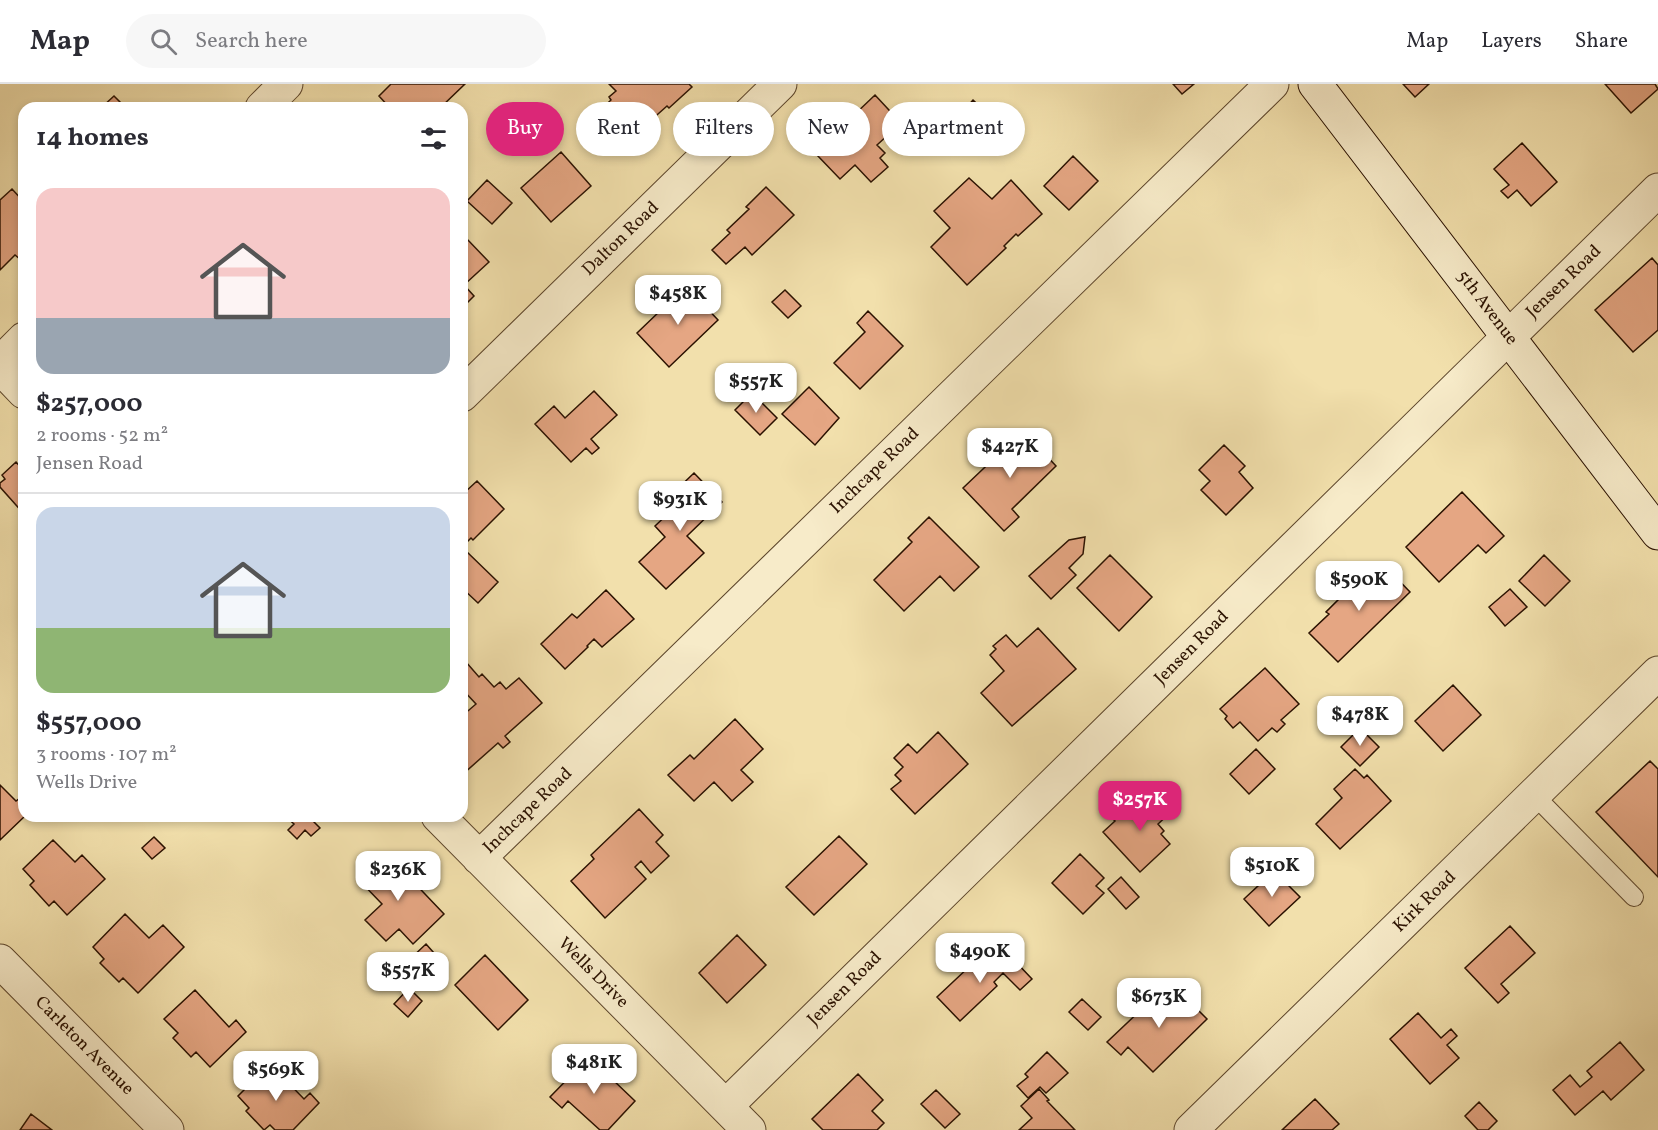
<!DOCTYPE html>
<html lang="en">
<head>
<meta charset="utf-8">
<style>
  body { margin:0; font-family:Vollkorn,serif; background:#f7f7f7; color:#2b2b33; height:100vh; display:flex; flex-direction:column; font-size:22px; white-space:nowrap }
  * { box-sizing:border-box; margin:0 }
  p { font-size:20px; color:#7c7c81 }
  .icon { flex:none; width:33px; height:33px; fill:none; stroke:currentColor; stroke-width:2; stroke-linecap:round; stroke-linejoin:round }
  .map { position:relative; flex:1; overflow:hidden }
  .panel { position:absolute; left:18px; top:18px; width:450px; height:720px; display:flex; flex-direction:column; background:#fff; border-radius:18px; box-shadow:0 3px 9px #0003 }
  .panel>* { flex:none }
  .banner { position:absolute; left:486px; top:18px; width:570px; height:54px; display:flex; gap:12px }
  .price { position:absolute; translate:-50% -51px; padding:0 14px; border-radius:12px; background:#fff; color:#222; font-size:20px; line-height:39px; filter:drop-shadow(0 2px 3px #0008) }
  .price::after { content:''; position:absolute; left:50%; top:36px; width:18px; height:14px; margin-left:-9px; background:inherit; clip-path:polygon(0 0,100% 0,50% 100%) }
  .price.current { background:#db2777; color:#fff }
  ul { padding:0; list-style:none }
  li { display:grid; align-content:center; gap:12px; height:318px; padding:0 18px }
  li+li { border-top:2px solid #e1e1e2 }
  li span { display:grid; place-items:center; height:186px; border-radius:18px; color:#555 }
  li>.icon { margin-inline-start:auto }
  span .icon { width:108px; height:108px; fill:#fffc; stroke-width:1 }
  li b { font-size:26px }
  h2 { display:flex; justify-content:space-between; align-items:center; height:72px; padding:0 18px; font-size:26px }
  .tag { padding:0 21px; border-radius:27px; background:#fff; box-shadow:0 3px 9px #0003; font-size:21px; line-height:54px }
  .tag.current { background:#db2777; color:#fff }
  header { display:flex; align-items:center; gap:36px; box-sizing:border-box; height:84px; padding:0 30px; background:#fff; border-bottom:2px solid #e1e1e2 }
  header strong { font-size:28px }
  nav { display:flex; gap:33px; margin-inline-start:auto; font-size:21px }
  .search { width:420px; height:54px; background:#f7f7f7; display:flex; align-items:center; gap:15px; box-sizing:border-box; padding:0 21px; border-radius:33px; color:#7c7c81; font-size:22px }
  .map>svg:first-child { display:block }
  .building { fill:#e5a683; stroke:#2a1100; stroke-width:1.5 }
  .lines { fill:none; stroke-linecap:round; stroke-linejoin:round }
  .lane-casing { stroke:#5c452b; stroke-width:20 }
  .street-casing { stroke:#5c452b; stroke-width:35 }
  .secondary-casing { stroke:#2a1100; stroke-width:35 }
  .lane { stroke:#f7ebc9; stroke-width:18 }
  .street { stroke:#f7ebc9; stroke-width:33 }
  .secondary { stroke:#f7ebc9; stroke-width:33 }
  .labels { text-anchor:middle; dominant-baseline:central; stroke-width:6; stroke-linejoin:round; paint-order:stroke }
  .street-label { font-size:18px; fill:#2a1100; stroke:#f7ebc9 }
</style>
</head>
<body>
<header>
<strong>Map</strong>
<div class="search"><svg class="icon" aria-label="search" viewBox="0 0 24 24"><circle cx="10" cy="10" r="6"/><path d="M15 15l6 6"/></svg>Search here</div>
<nav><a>Map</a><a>Layers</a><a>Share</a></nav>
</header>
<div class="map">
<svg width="1658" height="1046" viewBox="0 0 1658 1046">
  <rect width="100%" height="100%" fill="#f2e0ac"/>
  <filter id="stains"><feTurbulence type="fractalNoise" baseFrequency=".00333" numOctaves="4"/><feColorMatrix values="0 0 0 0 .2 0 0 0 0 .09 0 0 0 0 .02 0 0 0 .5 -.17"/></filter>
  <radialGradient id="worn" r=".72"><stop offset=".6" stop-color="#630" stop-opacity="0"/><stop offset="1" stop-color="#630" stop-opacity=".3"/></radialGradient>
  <!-- building -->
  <path class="building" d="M391,0H465L440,24H390L379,12Z
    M609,0H689L692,3L669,24L667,22L621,63L594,32L611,16L609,13L616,7Z
    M1173,0H1194L1182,10Z
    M1403,0H1429L1415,13Z
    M1605,0H1655L1658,5L1631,29Z
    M875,11L901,39L877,61L885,69L880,74L888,83L871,98L855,81L840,95L817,71L833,56L830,54Z
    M114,12L126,24H101Z
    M973,16L989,31L977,44L962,28Z
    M1522,59L1557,98L1531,122L1517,106L1508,114L1501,107L1509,101L1494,85Z
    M561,68L591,102L551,138L521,104Z
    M1073,72L1098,97L1069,126L1044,102Z
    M969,94L992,115L1011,96L1042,130L1018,152L1016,150L1004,162L1006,164L967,201L931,163L950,144L934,127Z
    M487,96L512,119L492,140L467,117Z
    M766,103L794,131L752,171L745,163L726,180L712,166L730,149L727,146L749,125L746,123Z
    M12,105L24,118V173L21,176L15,171L0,186V116Z
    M466,154L489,178L464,201L474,212L462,224V158Z
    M1652,174L1658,181V246L1633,268L1595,226Z
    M686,202L718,236L669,283L637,249Z
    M785,206L801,222L788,234L772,218Z
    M868,227L903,262L860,305L834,279L865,248L857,239Z
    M809,303L839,334L815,361L782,330Z
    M594,307L617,331L591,355L599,364L592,370L586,364L571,378L535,340L554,322L565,334Z
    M752,309L777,334L760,351L735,326Z
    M1023,347L1056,382L1012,425L1019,433L1004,447L963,404Z
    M1224,361L1245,382L1239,388L1253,404L1226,431L1201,406L1210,397L1199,386Z
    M16,378L24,387V430L0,403V399L5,395L2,391Z
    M694,389L722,418L687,452L704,469L666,505L639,478L665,453L655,442L674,424L666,416Z
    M477,397L504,425L473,456L471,454L466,459L462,455L464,447L462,445V407L464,409Z
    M1462,408L1504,452L1486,469L1478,461L1439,498L1406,463Z
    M929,433L979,483L954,507L940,492L904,527L874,496L912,458L908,454Z
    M1085,453L1083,470L1069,484L1076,491L1051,515L1029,492L1069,456Z
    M466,467L498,498L478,519L462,504V471Z
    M1110,471L1152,513L1119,547L1077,504Z
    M1544,471L1570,497L1545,522L1519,497Z
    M1384,481L1410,508L1338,578L1309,549L1329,530L1326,528L1366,488L1371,493Z
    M1510,505L1527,523L1505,542L1489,523Z
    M606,506L634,535L602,563L594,555L587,562L588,563L565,585L541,560L572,530L577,534Z
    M1038,544L1076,585L1012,642L981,609L1004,587L990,571L996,565L993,562L1006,551L1017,563Z
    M466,578L479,593L482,590L494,603L500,598L506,605L519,594L542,619L505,652L510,658L503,664L498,659L463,690L462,632L476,620L462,605V582Z
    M1265,584L1299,620L1281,636L1285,640L1277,648L1272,644L1258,657L1240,638L1233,644L1225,635L1227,632L1220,625Z
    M1453,601L1481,631L1443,667L1415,637Z
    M735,635L763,665L741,686L753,698L732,717L714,698L694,717L668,691L690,671L694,675Z
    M1360,644L1379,663L1360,682L1341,663Z
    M938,648L968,680L915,730L891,705L901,697L895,691L903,683L894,674L908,660L917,669Z
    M1256,665L1275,685L1249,710L1230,690Z
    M1650,677L1658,685V793L1596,728Z
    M1355,685L1364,694L1367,691L1391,717L1340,765L1316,740L1342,714L1334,705Z
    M0,701L16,717L24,711L25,732L0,756Z
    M1152,709L1171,728L1158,740L1164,747L1161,750L1170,760L1140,788L1103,748L1115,737L1111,733L1120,724L1124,727L1132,720L1136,724Z
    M639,725L663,751L656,758L669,772L651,789L641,777L635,783L646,795L605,834L571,797L594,775L591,771Z
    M285,732H320L314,738L320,744L311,752L305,746L297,755L288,746L294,740Z
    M839,752L867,780L814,831L786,803Z
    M154,753L165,764L152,775L142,764Z
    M53,756L75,778L82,771L105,795L67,831L54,817L49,822L30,801L34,797L23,785Z
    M385,768L444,830L413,860L399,845L386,857L365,836L382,820L358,795Z
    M1080,770L1104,794L1096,802L1104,809L1083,830L1052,799Z
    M1274,787L1300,813L1269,842L1244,815Z
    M1121,793L1139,813L1126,825L1108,805Z
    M125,830L149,854L163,841L184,863L138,909L123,894L119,898L100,879L104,875L93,863Z
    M1510,842L1535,869L1501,900L1509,909L1498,919L1465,884Z
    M737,851L766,881L727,919L699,889Z
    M426,860L434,869L426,877L430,882L421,891L408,877Z
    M988,865L1006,884L1014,876L1032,895L1020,906L1003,889L994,898L997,902L960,937L937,913Z
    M485,871L528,916L498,946L455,901Z
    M1174,902L1207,935L1153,988L1128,963L1121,971L1107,958L1145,922L1149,927Z
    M409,904L422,917L408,933L394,920Z
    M195,906L229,943L236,936L246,948L210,983L196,968L191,973L173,954L178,949L164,935Z
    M1082,915L1101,933L1088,946L1069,928Z
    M1418,929L1441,954L1451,945L1457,952L1447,961L1459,974L1430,1000L1390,955Z
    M1620,958L1644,986L1611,1016L1603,1007L1575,1031L1553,1006L1570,991L1580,1003L1592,993L1587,987Z
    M1047,968L1068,989L1046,1009L1040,1003L1028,1014L1017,1002L1028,993L1025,990Z
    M589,973L635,1017L608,1046H600L568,1017L562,1024L550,1013Z
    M270,980L304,1015L310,1009L319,1019L293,1046H275L270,1041L264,1046L246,1027L249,1024L238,1012Z
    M858,990L883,1016L872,1027L884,1039L877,1046H823L812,1035Z
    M1039,1005L1049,1016L1047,1017L1075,1046H1019L1032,1034L1021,1022Z
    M936,1006L960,1030L945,1044L921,1020Z
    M1315,1015L1339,1040L1332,1046H1282Z
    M1479,1018L1497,1037L1488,1046H1478L1465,1032Z
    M31,1030L52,1046H20Z"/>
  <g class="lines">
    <!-- lane casing -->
    <g class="lane-casing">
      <path id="lane" d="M1534,711L1634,813"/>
    </g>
    <!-- street casing -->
    <g class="street-casing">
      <path id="street" d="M262,24L286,0
        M0,279L24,255
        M0,283L24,308
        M462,311L780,0
        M438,732L749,1046
        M479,774L1272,0
        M0,877L167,1046
        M726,1022L1658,106
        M1191,1046L1658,589"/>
    </g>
    <!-- secondary casing -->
    <g class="secondary-casing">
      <path id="secondary" d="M1315,0L1658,449"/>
    </g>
    <!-- lane -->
    <use href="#lane" class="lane"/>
    <!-- street -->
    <use href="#street" class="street"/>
    <!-- secondary -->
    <use href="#secondary" class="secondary"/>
  </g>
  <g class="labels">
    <!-- street labels -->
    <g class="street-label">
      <text transform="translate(621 155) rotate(-44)">Dalton Road</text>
      <text transform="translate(1564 198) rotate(-44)">Jensen Road</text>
      <text transform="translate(1487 224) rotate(53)">5th Avenue</text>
      <text transform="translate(875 387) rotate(-44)">Inchcape Road</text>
      <text transform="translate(1192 564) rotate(-45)">Jensen Road</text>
      <text transform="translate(528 727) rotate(-44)">Inchcape Road</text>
      <text transform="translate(1425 818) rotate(-44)">Kirk Road</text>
      <text transform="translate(593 889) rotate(45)">Wells Drive</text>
      <text transform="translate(845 905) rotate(-45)">Jensen Road</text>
      <text transform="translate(84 962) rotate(45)">Carleton Avenue</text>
    </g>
  </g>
  <rect width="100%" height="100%" filter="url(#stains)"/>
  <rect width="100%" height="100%" fill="url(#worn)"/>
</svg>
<b class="price" style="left:678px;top:242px">$458K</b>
<b class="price" style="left:756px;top:330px">$557K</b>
<b class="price" style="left:1010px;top:395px">$427K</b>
<b class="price" style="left:680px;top:448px">$931K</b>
<b class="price" style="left:1359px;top:528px">$590K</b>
<b class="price" style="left:1360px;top:663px">$478K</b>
<b class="price current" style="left:1140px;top:748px">$257K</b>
<b class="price" style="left:1272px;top:814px">$510K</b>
<b class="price" style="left:398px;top:818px">$236K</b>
<b class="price" style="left:980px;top:900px">$490K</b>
<b class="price" style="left:408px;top:919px">$557K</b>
<b class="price" style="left:1159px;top:945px">$673K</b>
<b class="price" style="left:594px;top:1011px">$481K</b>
<b class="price" style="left:276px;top:1018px">$569K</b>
<div class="banner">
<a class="tag current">Buy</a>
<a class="tag">Rent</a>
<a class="tag">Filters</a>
<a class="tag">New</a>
<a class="tag">Apartment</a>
</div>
<section class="panel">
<h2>14 homes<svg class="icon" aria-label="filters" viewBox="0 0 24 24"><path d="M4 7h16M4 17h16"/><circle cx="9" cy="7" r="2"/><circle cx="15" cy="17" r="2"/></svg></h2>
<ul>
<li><span style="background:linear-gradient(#f6c9c9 70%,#9aa5b1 0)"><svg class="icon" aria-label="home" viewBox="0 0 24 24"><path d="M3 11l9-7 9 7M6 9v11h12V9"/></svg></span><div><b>$257,000</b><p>2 rooms · 52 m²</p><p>Jensen Road</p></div></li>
<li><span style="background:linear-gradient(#c9d6e8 65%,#8fb573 0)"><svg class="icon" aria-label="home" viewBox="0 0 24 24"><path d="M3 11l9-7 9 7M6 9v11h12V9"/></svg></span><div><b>$557,000</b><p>3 rooms · 107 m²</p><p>Wells Drive</p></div></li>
</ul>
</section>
</div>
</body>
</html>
